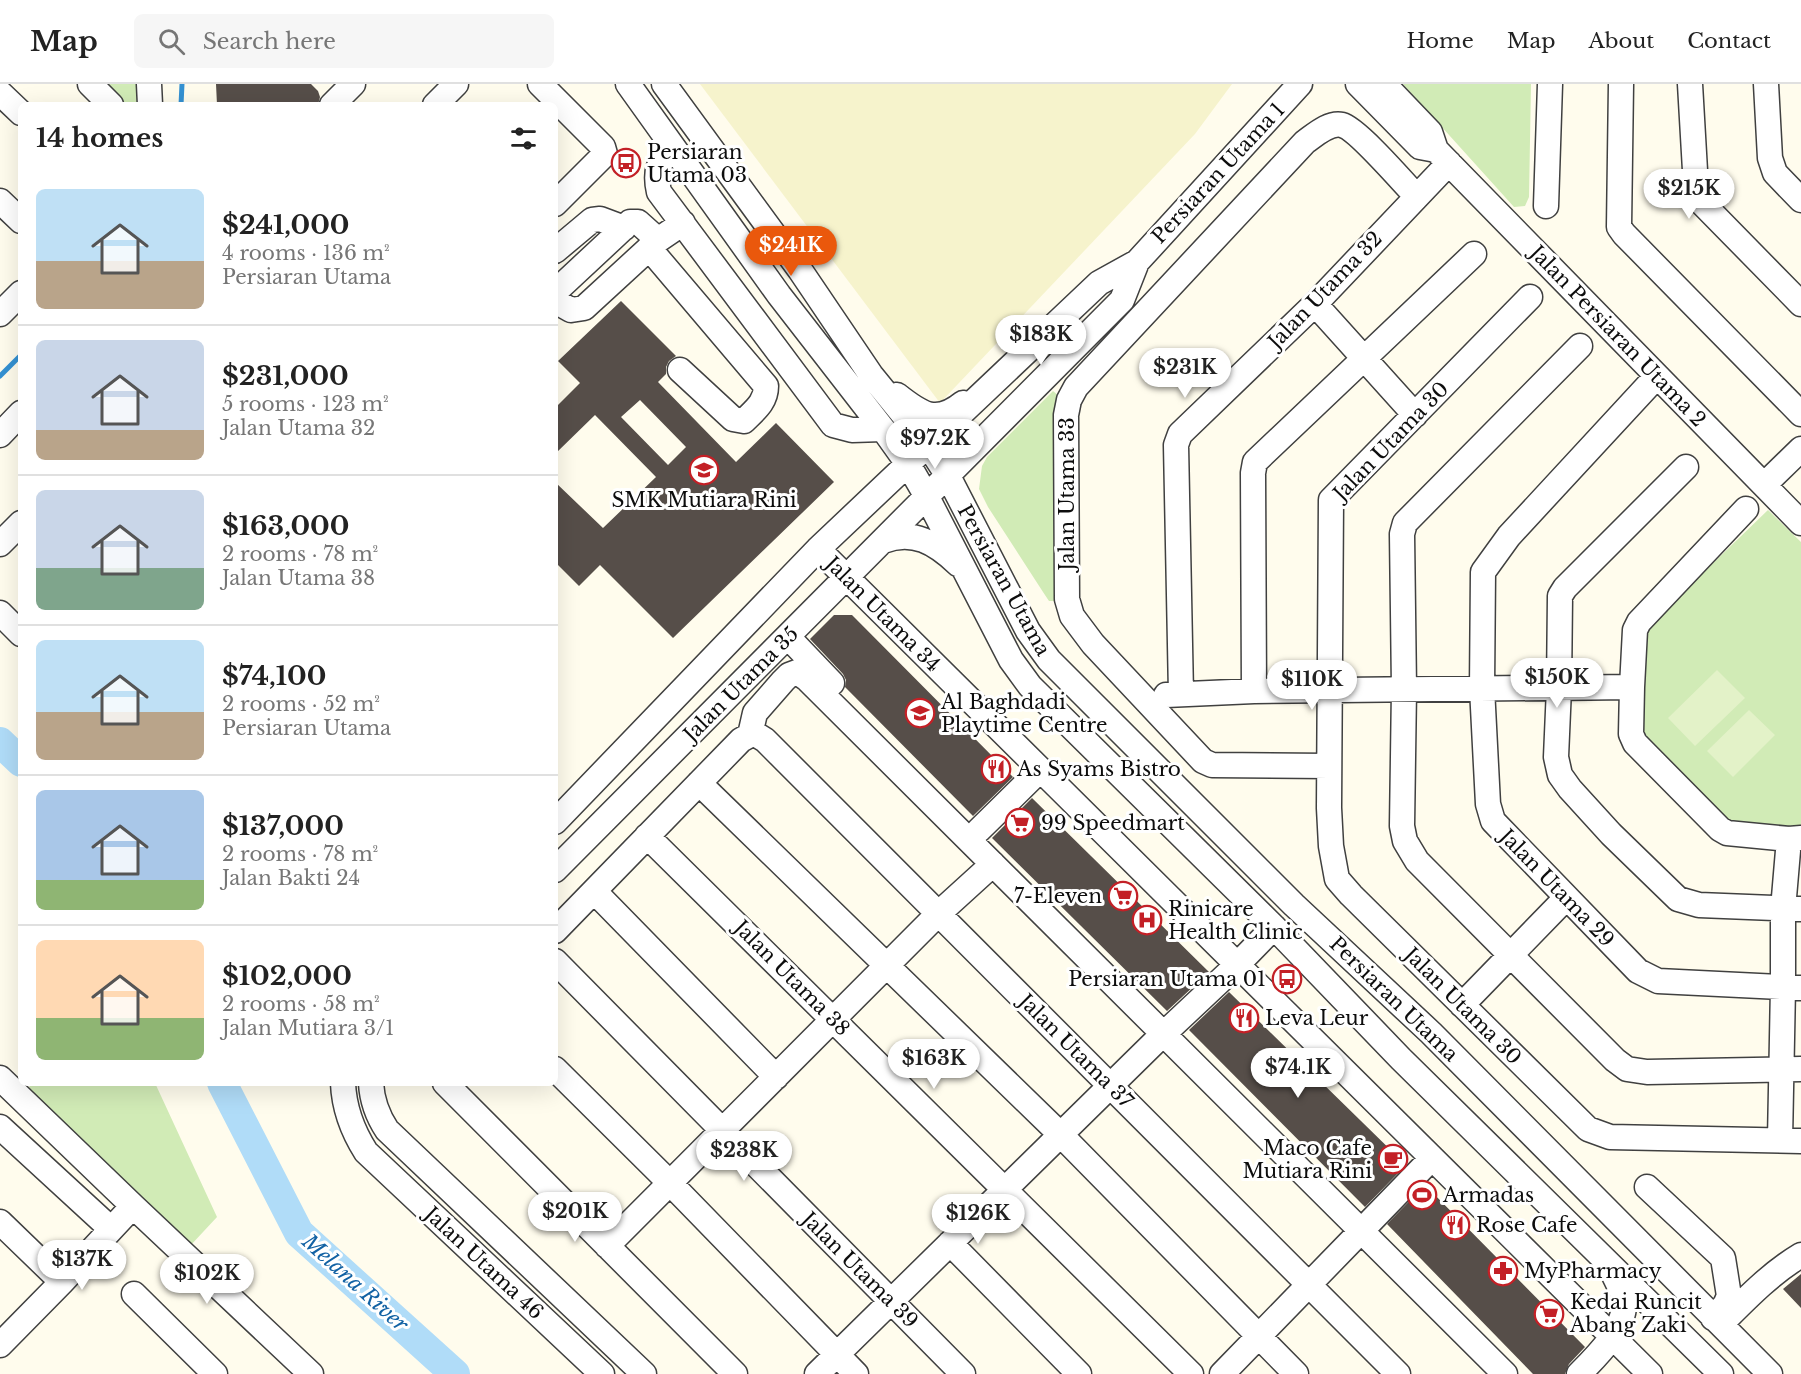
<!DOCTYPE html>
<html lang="en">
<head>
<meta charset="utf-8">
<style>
  body { margin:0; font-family:"Libre Baskerville",serif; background:#f6f6f6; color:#222; height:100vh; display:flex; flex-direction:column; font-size:22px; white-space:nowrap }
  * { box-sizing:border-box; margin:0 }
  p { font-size:20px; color:#767676 }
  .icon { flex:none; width:33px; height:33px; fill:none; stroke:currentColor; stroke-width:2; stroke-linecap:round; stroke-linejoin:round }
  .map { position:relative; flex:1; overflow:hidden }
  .drawer { position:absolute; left:18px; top:18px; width:540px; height:984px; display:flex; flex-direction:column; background:#fff; border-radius:9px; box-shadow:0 6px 24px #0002 }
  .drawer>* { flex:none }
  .price { position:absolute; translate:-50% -51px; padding:0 14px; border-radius:21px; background:#fff; color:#222; font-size:20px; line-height:39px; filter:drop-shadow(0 2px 3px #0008) }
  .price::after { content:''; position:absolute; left:50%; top:36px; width:18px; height:14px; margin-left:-9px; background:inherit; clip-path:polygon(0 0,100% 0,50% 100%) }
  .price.active { background:#ea580c; color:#fff }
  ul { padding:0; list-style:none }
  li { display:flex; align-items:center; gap:18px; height:150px; padding:0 18px }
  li+li { border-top:2px solid #e0e0e0 }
  li span { display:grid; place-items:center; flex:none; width:168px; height:120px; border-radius:9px; color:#555 }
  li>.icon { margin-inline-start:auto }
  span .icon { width:72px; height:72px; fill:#fffc; stroke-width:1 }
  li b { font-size:26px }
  h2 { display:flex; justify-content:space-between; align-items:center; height:72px; padding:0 18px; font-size:26px }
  header { display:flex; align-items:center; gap:36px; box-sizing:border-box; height:84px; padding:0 30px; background:#fff; border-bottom:2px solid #e0e0e0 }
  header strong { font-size:28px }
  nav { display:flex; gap:33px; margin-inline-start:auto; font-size:21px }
  .search { width:420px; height:54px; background:#f6f6f6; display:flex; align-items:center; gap:15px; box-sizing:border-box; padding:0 21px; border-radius:9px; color:#767676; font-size:22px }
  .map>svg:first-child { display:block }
  .farmland { fill:#f6f3cc }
  .green { fill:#d1ebb6 }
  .pitch { fill:#e3f2c8 }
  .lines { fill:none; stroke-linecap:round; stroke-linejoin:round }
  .stream { stroke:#3491d2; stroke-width:5 }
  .river { stroke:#b0dcf8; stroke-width:30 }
  .building { fill:#564e49; fill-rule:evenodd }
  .minor-casing { stroke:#404040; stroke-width:27 }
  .minor { stroke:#fff; stroke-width:24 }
  .labels { text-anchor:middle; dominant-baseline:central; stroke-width:6; stroke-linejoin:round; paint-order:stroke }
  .poi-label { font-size:20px; fill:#0d0d0d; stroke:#fff; text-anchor:start }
  .street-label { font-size:20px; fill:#0d0d0d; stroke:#fff }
  .water-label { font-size:21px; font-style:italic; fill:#1262a4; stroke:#fff }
</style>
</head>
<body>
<header>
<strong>Map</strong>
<div class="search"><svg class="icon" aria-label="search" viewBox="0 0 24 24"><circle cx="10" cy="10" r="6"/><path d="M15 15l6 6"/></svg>Search here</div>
<nav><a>Home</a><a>Map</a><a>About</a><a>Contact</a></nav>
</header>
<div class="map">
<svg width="1801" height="1290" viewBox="0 0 1801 1290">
  <rect width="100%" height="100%" fill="#fffced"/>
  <!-- farmland -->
  <path class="farmland" d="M700,0H1232L1195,50L940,319Z"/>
  <!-- green -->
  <path class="green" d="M106,0H146L147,21H127Z
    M1403,0H1531L1529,113L1525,122L1514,123Z
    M1053,307L1059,312L1057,517H1049L1043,508L988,423L979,405L982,382L987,373Z
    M1768,426L1801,458V744L1729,743L1642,655L1645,545Z
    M30,999H155L217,1133L190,1162L29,1006Z"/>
  <!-- pitch -->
  <path class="pitch" d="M1717,586L1745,614L1695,662L1668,634Z
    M1749,626L1775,651L1733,693L1707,667Z"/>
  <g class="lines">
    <!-- stream -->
    <path class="stream" d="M181,21L182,0
      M0,292L21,271"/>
    <!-- river -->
    <path class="river" d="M0,658L21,678
      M222,999L299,1149L455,1290"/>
  </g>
  <!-- building -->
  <path class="building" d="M216,0H311L318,7L320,13L318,21H217Z
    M621,217L676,272L669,277L666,283V290L658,298L736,378L776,339L834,398L673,554L600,481L579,502L555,478V398L603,444L656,393L595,331L555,370V324L580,299L558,277ZM640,316L686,363L668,381L621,333Z
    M834,531H852L1013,693L973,732L845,603L846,596L843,590L810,555Z
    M1032,714L1209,888L1167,927L992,754Z
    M1229,908L1406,1081L1365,1123L1189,946Z
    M1425,1101L1585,1263L1569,1280L1565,1290H1533L1387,1140Z
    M1801,1190V1224L1783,1205Z"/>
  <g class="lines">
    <!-- minor casing -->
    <g class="minor-casing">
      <path id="minor" d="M90,0L111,21
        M149,0L150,21
        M540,0L603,63L605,70L555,120
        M628,0L779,211L883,345L908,380L927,413L1011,576L1030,602L1274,843L1401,975L1721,1290
        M664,0L800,186L871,291L928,361L948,392L1028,547L1049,576L1294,821L1431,949L1770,1290
        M1358,0L1420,63L1436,66
        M1384,0L1430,48L1436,66L1801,439
        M1621,0L1619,143L1624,150L1801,330
        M1690,0L1696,104L1698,115L1801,220
        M1766,0L1770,74L1775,89L1801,116
        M0,9L21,29
        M332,21L353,0
        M435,21L456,0
        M672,62C659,79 654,86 659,108L833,341L852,346L883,345
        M0,117L21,137
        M1546,122L1550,0
        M649,164L766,302C766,318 755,326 744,337L733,335L680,286
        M555,167L592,136L600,135L624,144
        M555,208L630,138H638L658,156
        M1530,213L1331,416L1329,724L1331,762L1337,795L1351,811L1588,1045L1610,1053L1801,1057
        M555,217L571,226L584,224L658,156L683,139
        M1315,220L1415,331
        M0,230L21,209
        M1580,262L1405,439L1402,450L1404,605L1402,742L1405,757L1417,777L1615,976L1627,985L1647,988L1801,985
        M1657,292L1509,452L1483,488L1482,604L1488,720L1493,737L1638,887L1658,897L1801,904
        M897,311C921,330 936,341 963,319
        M0,351L21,329
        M1686,383L1565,504L1560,512L1559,604L1556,673L1560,691L1570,705L1611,750L1678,815L1699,821L1801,825
        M1764,401L1801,365
        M1746,425L1639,538L1635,546L1632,603L1631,650L1635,659L1720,745L1727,749L1789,755L1801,754
        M883,457C913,445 936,459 958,480
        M0,460L21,439
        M818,465L1650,1290
        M0,529L21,550
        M788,553L832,599
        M1254,607L1253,389L1255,378L1474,170
        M1181,610L1176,361L1180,350L1315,220L1449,79
        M1166,611L1254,607L1632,603
        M750,651H757L765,656L1398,1290
        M1329,682L1212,681L1203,677L1093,560L1072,532L1067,515L1066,331L1069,316L1076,303L1305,58C1315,51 1329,38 1342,41C1356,44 1404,99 1416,112
        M699,699L1061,1051L1296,1290
        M555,738L818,465L1099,199L1137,178L1300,0
        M979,746L1040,686
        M647,752L1191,1290
        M555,786L1122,216L1137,178
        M594,807L776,993
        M555,847L741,656L750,651L755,629L783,597L789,591L797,588L807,595L1505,1290
        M555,877L963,1290
        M1462,921L1566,814
        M1171,943L1237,881L1274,843
        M555,985L670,1099L856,1290
        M0,994L133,1122L311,1290
        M343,999C344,1024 352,1046 366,1068L602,1290
        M371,999C372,1017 377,1031 387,1046L644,1290
        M445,999L735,1290
        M0,1043L111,1145
        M1780,1056L1783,903V825L1789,755
        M1647,1103L1723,1174L1729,1212L1725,1221L1713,1234
        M0,1138L62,1198
        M1367,1141L1432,1074
        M950,1159L1079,1290
        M607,1162L938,830L993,780
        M134,1210L215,1290
        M1722,1239C1746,1215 1771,1189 1801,1171
        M0,1261L62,1198L133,1122
        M817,1290L1163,950
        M1222,1290L1362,1146
        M1579,1290C1596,1273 1626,1244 1624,1218C1624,1209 1616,1196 1612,1187"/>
    </g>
    <!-- minor -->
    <use href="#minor" class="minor"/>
  </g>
  <!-- icons -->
  <defs>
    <g id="bus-ring" transform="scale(1.5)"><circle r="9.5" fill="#fff" stroke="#c32026" stroke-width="1.5"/><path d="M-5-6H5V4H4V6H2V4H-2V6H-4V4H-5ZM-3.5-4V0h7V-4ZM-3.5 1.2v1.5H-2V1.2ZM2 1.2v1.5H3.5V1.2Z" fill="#c32026"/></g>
    <g id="school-ring" transform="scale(1.5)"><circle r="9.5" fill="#fff" stroke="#c32026" stroke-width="1.5"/><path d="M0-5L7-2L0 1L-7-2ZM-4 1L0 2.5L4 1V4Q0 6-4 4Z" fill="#c32026"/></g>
    <g id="restaurant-ring" transform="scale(1.5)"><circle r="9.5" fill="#fff" stroke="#c32026" stroke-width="1.5"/><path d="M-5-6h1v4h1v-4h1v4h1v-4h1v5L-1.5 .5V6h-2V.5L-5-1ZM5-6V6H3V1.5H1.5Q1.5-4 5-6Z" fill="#c32026"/></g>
    <g id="supermarket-ring" transform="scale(1.5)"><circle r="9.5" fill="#fff" stroke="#c32026" stroke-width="1.5"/><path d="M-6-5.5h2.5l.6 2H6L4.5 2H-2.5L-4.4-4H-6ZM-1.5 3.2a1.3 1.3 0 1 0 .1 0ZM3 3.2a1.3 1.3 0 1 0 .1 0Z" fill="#c32026"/></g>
    <g id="hospital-ring" transform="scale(1.5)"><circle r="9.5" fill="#fff" stroke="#c32026" stroke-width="1.5"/><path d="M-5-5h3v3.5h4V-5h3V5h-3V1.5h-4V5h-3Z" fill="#c32026"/></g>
    <g id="cafe-ring" transform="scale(1.5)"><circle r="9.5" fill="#fff" stroke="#c32026" stroke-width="1.5"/><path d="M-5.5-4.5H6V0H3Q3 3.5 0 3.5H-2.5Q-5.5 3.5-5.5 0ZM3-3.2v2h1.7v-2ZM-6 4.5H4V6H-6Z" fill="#c32026"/></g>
    <g id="stadium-ring" transform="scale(1.5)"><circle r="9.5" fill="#fff" stroke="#c32026" stroke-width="1.5"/><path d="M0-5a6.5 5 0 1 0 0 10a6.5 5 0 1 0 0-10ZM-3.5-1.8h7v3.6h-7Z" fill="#c32026"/></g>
    <g id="pharmacy-ring" transform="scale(1.5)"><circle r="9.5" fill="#fff" stroke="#c32026" stroke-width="1.5"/><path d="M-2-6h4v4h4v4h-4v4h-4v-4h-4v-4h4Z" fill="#c32026"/></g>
  </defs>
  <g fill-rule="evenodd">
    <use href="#bus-ring" x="626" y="79"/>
    <use href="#school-ring" x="704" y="386"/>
    <use href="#school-ring" x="920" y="629"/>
    <use href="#restaurant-ring" x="996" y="685"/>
    <use href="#supermarket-ring" x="1020" y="739"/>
    <use href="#supermarket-ring" x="1123" y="812"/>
    <use href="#hospital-ring" x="1147" y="836"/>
    <use href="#bus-ring" x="1287" y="895"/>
    <use href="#restaurant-ring" x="1244" y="934"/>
    <use href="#cafe-ring" x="1393" y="1075"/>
    <use href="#stadium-ring" x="1422" y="1111"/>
    <use href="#restaurant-ring" x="1455" y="1141"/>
    <use href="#pharmacy-ring" x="1503" y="1187"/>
    <use href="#supermarket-ring" x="1549" y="1230"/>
  </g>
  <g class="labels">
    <!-- poi labels -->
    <g class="poi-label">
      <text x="647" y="68">Persiaran<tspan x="647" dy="23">Utama 03</tspan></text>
      <text x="704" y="416" text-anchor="middle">SMK Mutiara Rini</text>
      <text x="941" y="618">Al Baghdadi<tspan x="941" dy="23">Playtime Centre</tspan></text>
      <text x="1017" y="685">As Syams Bistro</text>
      <text x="1041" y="739">99 Speedmart</text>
      <text x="1102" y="812" text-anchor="end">7-Eleven</text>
      <text x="1168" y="825">Rinicare<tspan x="1168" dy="23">Health Clinic</tspan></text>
      <text x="1266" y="895" text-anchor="end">Persiaran Utama 01</text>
      <text x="1265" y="934">Leva Leur</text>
      <text x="1372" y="1064" text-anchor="end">Maco Cafe<tspan x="1372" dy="23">Mutiara Rini</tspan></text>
      <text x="1443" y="1111">Armadas</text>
      <text x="1476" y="1141">Rose Cafe</text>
      <text x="1524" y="1187">MyPharmacy</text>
      <text x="1570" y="1218">Kedai Runcit<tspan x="1570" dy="23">Abang Zaki</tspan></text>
    </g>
    <!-- street labels -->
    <g class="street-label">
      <text transform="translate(1218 89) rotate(-47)">Persiaran Utama 1</text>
      <text transform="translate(1325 206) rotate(-46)">Jalan Utama 32</text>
      <text transform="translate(1618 252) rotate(46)">Jalan Persiaran Utama 2</text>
      <text transform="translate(1391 357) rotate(-46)">Jalan Utama 30</text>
      <text transform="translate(1067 410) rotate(-90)">Jalan Utama 33</text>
      <text transform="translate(1004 496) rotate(61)">Persiaran Utama</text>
      <text transform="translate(883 530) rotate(45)">Jalan Utama 34</text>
      <text transform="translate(741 600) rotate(-45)">Jalan Utama 35</text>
      <text transform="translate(1557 804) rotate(46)">Jalan Utama 29</text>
      <text transform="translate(792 894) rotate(45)">Jalan Utama 38</text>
      <text transform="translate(1394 915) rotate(44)">Persiaran Utama</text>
      <text transform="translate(1463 922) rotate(45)">Jalan Utama 30</text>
      <text transform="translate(1076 967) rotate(45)">Jalan Utama 37</text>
      <text transform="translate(484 1179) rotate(43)">Jalan Utama 46</text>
      <text transform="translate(860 1186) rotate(45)">Jalan Utama 39</text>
    </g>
    <!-- water labels -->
    <g class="water-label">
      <text transform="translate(355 1199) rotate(42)">Melana River</text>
    </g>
  </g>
</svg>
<b class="price" style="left:1689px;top:136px">$215K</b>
<b class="price active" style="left:791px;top:193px">$241K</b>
<b class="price" style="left:1041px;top:282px">$183K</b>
<b class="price" style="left:1185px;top:315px">$231K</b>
<b class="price" style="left:935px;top:386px">$97.2K</b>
<b class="price" style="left:1557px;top:625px">$150K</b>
<b class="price" style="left:1312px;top:627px">$110K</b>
<b class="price" style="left:934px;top:1006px">$163K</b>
<b class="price" style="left:1298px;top:1015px">$74.1K</b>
<b class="price" style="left:744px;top:1098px">$238K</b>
<b class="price" style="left:575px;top:1159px">$201K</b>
<b class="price" style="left:978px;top:1161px">$126K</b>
<b class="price" style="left:82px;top:1207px">$137K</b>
<b class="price" style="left:207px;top:1221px">$102K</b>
<section class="drawer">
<h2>14 homes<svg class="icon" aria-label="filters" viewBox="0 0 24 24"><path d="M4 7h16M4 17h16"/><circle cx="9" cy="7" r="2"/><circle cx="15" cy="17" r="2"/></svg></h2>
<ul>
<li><span style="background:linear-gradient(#bfe0f5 60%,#b9a48a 0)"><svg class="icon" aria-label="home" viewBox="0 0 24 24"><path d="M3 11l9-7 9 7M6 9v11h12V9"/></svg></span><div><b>$241,000</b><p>4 rooms · 136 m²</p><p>Persiaran Utama</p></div></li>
<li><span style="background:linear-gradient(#c9d6e8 75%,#b9a48a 0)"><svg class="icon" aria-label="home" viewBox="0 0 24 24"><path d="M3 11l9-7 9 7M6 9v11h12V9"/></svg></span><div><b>$231,000</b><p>5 rooms · 123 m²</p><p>Jalan Utama 32</p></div></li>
<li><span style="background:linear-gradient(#c9d6e8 65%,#7fa58c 0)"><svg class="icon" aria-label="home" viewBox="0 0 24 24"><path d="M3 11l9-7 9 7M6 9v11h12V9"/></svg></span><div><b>$163,000</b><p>2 rooms · 78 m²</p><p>Jalan Utama 38</p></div></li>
<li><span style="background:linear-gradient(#bfe0f5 60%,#b9a48a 0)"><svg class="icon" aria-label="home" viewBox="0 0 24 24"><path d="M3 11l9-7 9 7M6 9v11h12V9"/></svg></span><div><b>$74,100</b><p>2 rooms · 52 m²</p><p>Persiaran Utama</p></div></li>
<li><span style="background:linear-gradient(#a9c7e8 75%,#8fb573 0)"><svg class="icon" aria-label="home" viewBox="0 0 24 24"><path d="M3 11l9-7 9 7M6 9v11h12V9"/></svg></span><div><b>$137,000</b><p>2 rooms · 78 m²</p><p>Jalan Bakti 24</p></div></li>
<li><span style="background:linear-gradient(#ffd9b3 65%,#8fb573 0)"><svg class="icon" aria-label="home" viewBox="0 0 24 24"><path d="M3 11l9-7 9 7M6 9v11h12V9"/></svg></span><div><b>$102,000</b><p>2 rooms · 58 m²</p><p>Jalan Mutiara 3/1</p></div></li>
</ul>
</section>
</div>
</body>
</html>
